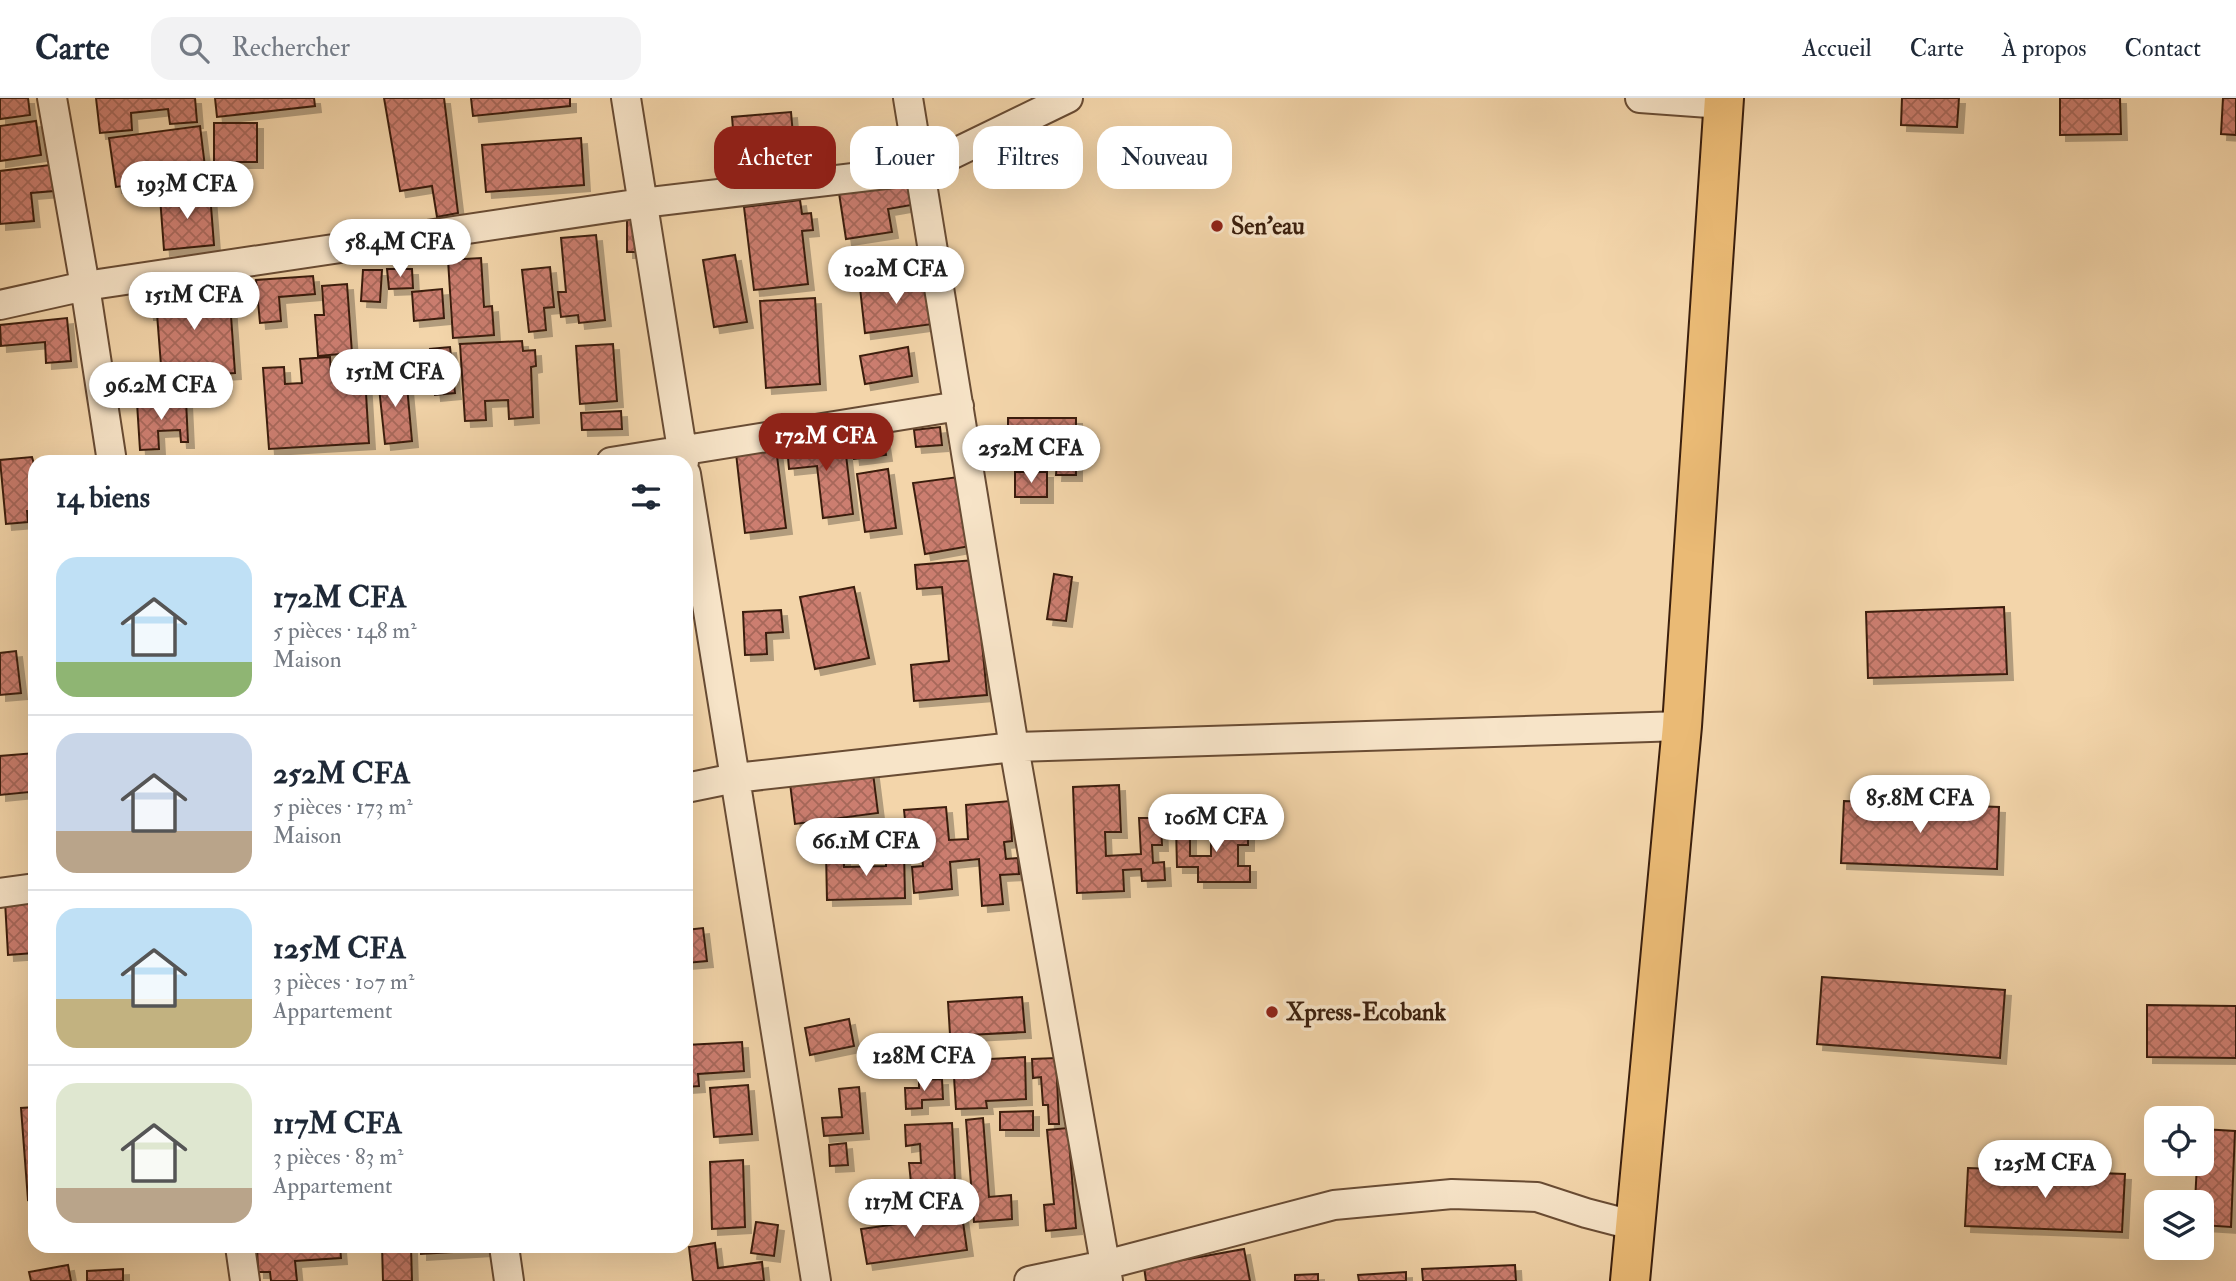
<!DOCTYPE html>
<html lang="fr">
<head>
<meta charset="utf-8">
<style>
  body { margin:0; font-family:"IM FELL Double Pica",serif; background:#f2f2f3; color:#1f2937; height:100vh; display:flex; flex-direction:column; font-size:26px; white-space:nowrap }
  * { box-sizing:border-box; margin:0 }
  p { font-size:23px; color:#747a83 }
  .icon { flex:none; width:38px; height:38px; fill:none; stroke:currentColor; stroke-width:2; stroke-linecap:round; stroke-linejoin:round }
  .map { position:relative; flex:1; overflow:hidden }
  .sheet { position:absolute; left:28px; top:357px; width:665px; height:798px; display:flex; flex-direction:column; background:#fff; border-radius:21px; box-shadow:0 7px 28px #0002 }
  .sheet>* { flex:none }
  .top-card { position:absolute; left:714px; top:28px; width:665px; height:63px; display:flex; gap:14px }
  .tools { position:absolute; left:2144px; top:1008px; display:grid; gap:14px }
  .tools a { display:grid; place-items:center; width:70px; height:70px; border-radius:14px; background:#fff; box-shadow:0 7px 28px #0002; font-size:35px }
  .price { position:absolute; translate:-50% -60px; padding:0 16px; border-radius:24px; background:#fff; color:#222; font-size:23px; line-height:46px; filter:drop-shadow(0 2px 4px #0008) }
  .price::after { content:''; position:absolute; left:50%; top:42px; width:21px; height:16px; margin-left:-10px; background:inherit; clip-path:polygon(0 0,100% 0,50% 100%) }
  .price.active { background:#8f2418; color:#fff }
  ul { padding:0; list-style:none }
  li { display:flex; align-items:center; gap:21px; height:175px; padding:0 28px }
  li+li { border-top:2px solid #e0e1e3 }
  li span { display:grid; place-items:center; flex:none; width:196px; height:140px; border-radius:21px; color:#555 }
  li>.icon { margin-inline-start:auto }
  span .icon { width:84px; height:84px; fill:#fffc; stroke-width:1 }
  li b { font-size:30px }
  h2 { display:flex; justify-content:space-between; align-items:center; height:84px; padding:0 28px; font-size:30px }
  .chip { padding:0 24px; border-radius:21px; background:#fff; box-shadow:0 7px 28px #0002; font-size:24px; line-height:63px }
  .chip.active { background:#8f2418; color:#fff }
  header { display:flex; align-items:center; gap:42px; box-sizing:border-box; height:98px; padding:0 35px; background:#fff; border-bottom:2px solid #e0e1e3 }
  header strong { font-size:33px }
  nav { display:flex; gap:38px; margin-inline-start:auto; font-size:24px }
  .search { width:490px; height:63px; background:#f2f2f3; display:flex; align-items:center; gap:18px; box-sizing:border-box; padding:0 24px; border-radius:21px; color:#747a83; font-size:26px }
  .map>svg:first-child { display:block }
  .building { fill:url(#building-cross-hatch); stroke:#3b1f0d; stroke-width:2; filter:url(#shadow) }
  .lines { fill:none; stroke-linecap:round; stroke-linejoin:round }
  .minor-casing { stroke:#694c34; stroke-width:32 }
  .trunk-casing { stroke:#3b1f0d; stroke-width:42 }
  .minor { stroke:#f7e4c8; stroke-width:28 }
  .trunk { stroke:#eaba75; stroke-width:38 }
  .poi-dot { fill:#8f2418; stroke:#f7e4c8; stroke-width:2.5 }
  .labels { text-anchor:middle; dominant-baseline:central; stroke-width:7; stroke-linejoin:round; paint-order:stroke }
  .poi-label { font-size:24px; font-weight:bold; fill:#3b1f0d; stroke:#f7e4c8; text-anchor:start }
</style>
</head>
<body>
<header>
<strong>Carte</strong>
<div class="search"><svg class="icon" aria-label="search" viewBox="0 0 24 24"><circle cx="10" cy="10" r="6"/><path d="M15 15l6 6"/></svg>Rechercher</div>
<nav><a>Accueil</a><a>Carte</a><a>À propos</a><a>Contact</a></nav>
</header>
<div class="map">
<svg width="2236" height="1183" viewBox="0 0 2236 1183">
  <defs>
    <pattern id="building-cross-hatch" width="8" height="8" patternUnits="userSpaceOnUse" patternTransform="scale(1.75)"><rect width="8" height="8" fill="#cc7e70"/><path d="M0 0l8 8M0 8l8-8" fill="none" stroke="#a7675a"/></pattern>
    <filter id="shadow"><feDropShadow dx="6" dy="6" stdDeviation="0" flood-color="#0004"/></filter>
  </defs>
  <rect width="100%" height="100%" fill="#f3d5aa"/>
  <filter id="stains"><feTurbulence type="fractalNoise" baseFrequency=".00286" numOctaves="4"/><feColorMatrix values="0 0 0 0 .2 0 0 0 0 .09 0 0 0 0 .02 0 0 0 .5 -.17"/></filter>
  <radialGradient id="worn" r=".72"><stop offset=".6" stop-color="#630" stop-opacity="0"/><stop offset="1" stop-color="#630" stop-opacity=".3"/></radialGradient>
  <!-- building -->
  <path class="building" d="M0,0H28L30,17L0,21Z
    M96,0H195L197,24L170,26L168,11L131,15L132,32L100,35Z
    M215,0H314L315,8L217,19Z
    M384,0H444L458,115L437,119L432,88L400,93Z
    M471,0H570V8L473,18Z
    M1902,0H1959L1957,29L1901,27Z
    M2060,0H2120L2121,36L2060,37Z
    M2223,0H2236V37L2221,36Z
    M791,14L794,49L735,54L732,19Z
    M36,23L41,57L0,63V28Z
    M214,25H257V64H214Z
    M200,28L206,77L116,89L109,40Z
    M581,40L584,87L486,94L482,47Z
    M50,67L54,93L31,95L34,123L0,126V73Z
    M913,83L917,106L888,111L892,134L846,141L839,95Z
    M210,95L214,147L164,152L160,99Z
    M800,102L802,116L811,115L813,132L802,133L808,186L754,192L744,109Z
    M627,120H640V154H627Z
    M596,137L605,222L579,225L578,217L561,219L558,194H566L561,140Z
    M735,157L747,224L714,229L703,162Z
    M481,160L484,209L492,208L494,237L453,240L448,162Z
    M550,169L554,209L544,210L546,232L529,234L522,172Z
    M387,171H412L413,190L389,191Z
    M363,172H382L380,204L361,203Z
    M313,178L315,196L279,199L281,223L260,225L256,182Z
    M927,182L933,226L865,235L860,190Z
    M347,186L352,255L318,258L315,217H324L322,188Z
    M229,189L235,275L162,280L157,216H148L146,195Z
    M442,191L444,220L414,223L412,194Z
    M815,200L820,286L766,290L760,203Z
    M67,220L71,263L46,265L45,244L1,248L0,227Z
    M522,243L523,253L535,252L536,268L531,269L533,319L509,321L508,302L485,303L486,322L465,323L460,246Z
    M613,246L617,303L580,306L576,248Z
    M450,249L455,295L435,297L430,251Z
    M908,249L912,278L865,286L860,258Z
    M330,259L331,275H339V264L364,262L369,345L269,351L263,270L284,269L285,286L302,285L300,261Z
    M406,277L412,343L385,346L378,280Z
    M186,302L188,344H181L180,332L158,333L159,351L140,352L137,305Z
    M621,313L622,331L582,332L581,315Z
    M1008,320H1076V377H1056L1057,365H1008Z
    M940,329L942,347L916,349L914,332Z
    M882,331L886,357L854,361L851,335Z
    M844,340L853,416L823,420L817,368L789,371L787,347Z
    M776,350L786,430L745,435L736,355Z
    M32,359L35,370V413H27L28,424L6,426L0,362Z
    M888,371L896,430L865,434L857,376Z
    M1015,374H1047V399H1015Z
    M958,379L970,448L925,456L913,385Z
    M974,462L987,597L914,603L911,567L949,563L942,489L917,491L915,467Z
    M1054,476L1072,479L1066,523L1047,521Z
    M854,489L869,560L815,571L800,499Z
    M2004,509L2007,576L1868,580L1866,514Z
    M781,512L783,534L766,535L767,556L745,557L743,514Z
    M16,553L21,595L0,597V555Z
    M35,655V710H31L29,694L0,697V658Z
    M873,675L878,715L795,726L790,685Z
    M1119,687L1121,734H1105L1106,758L1141,756L1139,720H1161L1162,747H1152L1153,765L1164,764L1165,782L1142,783L1141,771L1123,772L1124,793L1077,795L1073,689Z
    M1010,703L1012,743L1004,744L1006,761L1018,760L1019,776L1000,777L1003,806L982,808L979,761L950,764L952,791L914,795L912,769L923,768L921,750L908,751L904,712L946,709L949,742L968,741L966,707Z
    M1844,703L1999,709L1997,771L1841,765Z
    M1211,726H1248V747H1238V768H1250V784H1198V769H1177L1176,728H1190V758H1211Z
    M904,752L905,800L827,802L826,754H844V769L886,768V753Z
    M35,801L34,855L8,857L5,803Z
    M703,830L707,863L686,865V832Z
    M1822,879L2005,892L2000,960L1817,946Z
    M1022,899L1025,934L969,937L970,952L951,953L948,904Z
    M2147,907L2236,908V960L2147,959Z
    M849,921L854,948L810,957L805,930Z
    M742,944L744,973L698,976L699,988L686,989V947Z
    M1025,959L1026,1001L986,1003L987,1010L956,1011L953,963Z
    M1056,960L1059,1026H1049L1048,1007H1043L1041,979L1033,980L1032,961Z
    M942,981L943,1001L922,1002V1010L906,1011L905,990H919V982Z
    M748,987L752,1036L714,1039L710,990Z
    M859,989L863,1035L824,1038L822,1020L842,1019L839,991Z
    M35,1009V1101L28,1102L21,1010Z
    M1033,1013V1032H1000V1014Z
    M983,1020L989,1099L1011,1097L1012,1121L974,1124L966,1022Z
    M952,1025L955,1083L911,1085L909,1065H921L920,1046L906,1048L905,1027Z
    M1068,1030L1076,1130L1046,1133L1044,1107L1054,1106L1047,1032Z
    M2202,1031L2235,1033L2231,1129L2202,1127V1104H2195L2197,1066H2202Z
    M846,1045L848,1067L830,1068L829,1047Z
    M743,1062L745,1129L712,1131L710,1064Z
    M1968,1070L2125,1076L2122,1134L1965,1128Z
    M966,1088L967,1109L922,1112L921,1090Z
    M962,1117L967,1152L867,1166L861,1131Z
    M756,1124L778,1127L774,1158L751,1155Z
    M715,1145L718,1170L762,1164L764,1183H693L689,1149Z
    M257,1148H340L341,1160L295,1163L297,1183H271L270,1174H258Z
    M382,1148H411L412,1183H383Z
    M421,1148H486V1152L421,1156Z
    M1244,1151L1250,1183H1146L1144,1169Z
    M68,1167L71,1183H31L29,1174Z
    M1515,1167L1516,1183H1423L1422,1171Z
    M123,1171V1183H87V1173Z
    M1406,1174V1183H1359L1358,1177Z
    M1318,1176V1183H1295V1177Z"/>
  <g class="lines">
    <!-- minor casing -->
    <g class="minor-casing">
      <path id="minor" d="M52,0L85,188L112,364
        M626,0L684,364
        M908,0L1014,649L1108,1183
        M1640,0L1723,6
        M0,207L85,188L642,105L920,72L1068,0
        M611,364L959,308
        M686,376L816,1183
        M686,690L735,680L1014,649L1682,628
        M0,795L35,790
        M240,1148L245,1183
        M504,1148L509,1183
        M1029,1183L1105,1167L1334,1107L1452,1096L1537,1099L1586,1115L1636,1128"/>
    </g>
    <!-- trunk casing -->
    <g class="trunk-casing">
      <path id="trunk" d="M1630,1183L1682,628L1724,0"/>
    </g>
    <!-- minor -->
    <use href="#minor" class="minor"/>
    <!-- trunk -->
    <use href="#trunk" class="trunk"/>
  </g>
  <!-- markers -->
  <g class="poi-dot">
    <circle cx="1217" cy="128" r="7"/>
    <circle cx="1272" cy="914" r="7"/>
  </g>
  <g class="labels">
    <!-- poi labels -->
    <g class="poi-label">
      <text x="1231" y="128">Sen'eau</text>
      <text x="1286" y="914">Xpress-Ecobank</text>
    </g>
  </g>
  <rect width="100%" height="100%" filter="url(#stains)"/>
  <rect width="100%" height="100%" fill="url(#worn)"/>
</svg>
<div class="tools">
<a><svg class="icon" aria-label="locate" viewBox="0 0 24 24"><circle cx="12" cy="12" r="6"/><path d="M12 2v4M12 18v4M2 12h4M18 12h4"/></svg></a>
<a><svg class="icon" aria-label="layers" viewBox="0 0 24 24"><path d="M12 4l9 5-9 5-9-5zM3 14l9 5 9-5"/></svg></a>
</div>
<b class="price" style="left:187px;top:123px">193M CFA</b>
<b class="price" style="left:400px;top:181px">58.4M CFA</b>
<b class="price" style="left:896px;top:208px">102M CFA</b>
<b class="price" style="left:194px;top:234px">151M CFA</b>
<b class="price" style="left:395px;top:311px">151M CFA</b>
<b class="price" style="left:161px;top:324px">96.2M CFA</b>
<b class="price active" style="left:826px;top:375px">172M CFA</b>
<b class="price" style="left:1031px;top:387px">252M CFA</b>
<b class="price" style="left:1920px;top:737px">85.8M CFA</b>
<b class="price" style="left:1216px;top:756px">106M CFA</b>
<b class="price" style="left:866px;top:780px">66.1M CFA</b>
<b class="price" style="left:924px;top:995px">128M CFA</b>
<b class="price" style="left:2045px;top:1102px">125M CFA</b>
<b class="price" style="left:914px;top:1141px">117M CFA</b>
<div class="top-card">
<a class="chip active">Acheter</a>
<a class="chip">Louer</a>
<a class="chip">Filtres</a>
<a class="chip">Nouveau</a>
</div>
<section class="sheet">
<h2>14 biens<svg class="icon" aria-label="filters" viewBox="0 0 24 24"><path d="M4 7h16M4 17h16"/><circle cx="9" cy="7" r="2"/><circle cx="15" cy="17" r="2"/></svg></h2>
<ul>
<li><span style="background:linear-gradient(#bfe0f5 75%,#8fb573 0)"><svg class="icon" aria-label="home" viewBox="0 0 24 24"><path d="M3 11l9-7 9 7M6 9v11h12V9"/></svg></span><div><b>172M CFA</b><p>5 pièces · 148 m²</p><p>Maison</p></div></li>
<li><span style="background:linear-gradient(#c9d6e8 70%,#b9a48a 0)"><svg class="icon" aria-label="home" viewBox="0 0 24 24"><path d="M3 11l9-7 9 7M6 9v11h12V9"/></svg></span><div><b>252M CFA</b><p>5 pièces · 173 m²</p><p>Maison</p></div></li>
<li><span style="background:linear-gradient(#bfe0f5 65%,#c2b280 0)"><svg class="icon" aria-label="home" viewBox="0 0 24 24"><path d="M3 11l9-7 9 7M6 9v11h12V9"/></svg></span><div><b>125M CFA</b><p>3 pièces · 107 m²</p><p>Appartement</p></div></li>
<li><span style="background:linear-gradient(#dfe7d0 75%,#b9a48a 0)"><svg class="icon" aria-label="home" viewBox="0 0 24 24"><path d="M3 11l9-7 9 7M6 9v11h12V9"/></svg></span><div><b>117M CFA</b><p>3 pièces · 83 m²</p><p>Appartement</p></div></li>
</ul>
</section>
</div>
</body>
</html>
